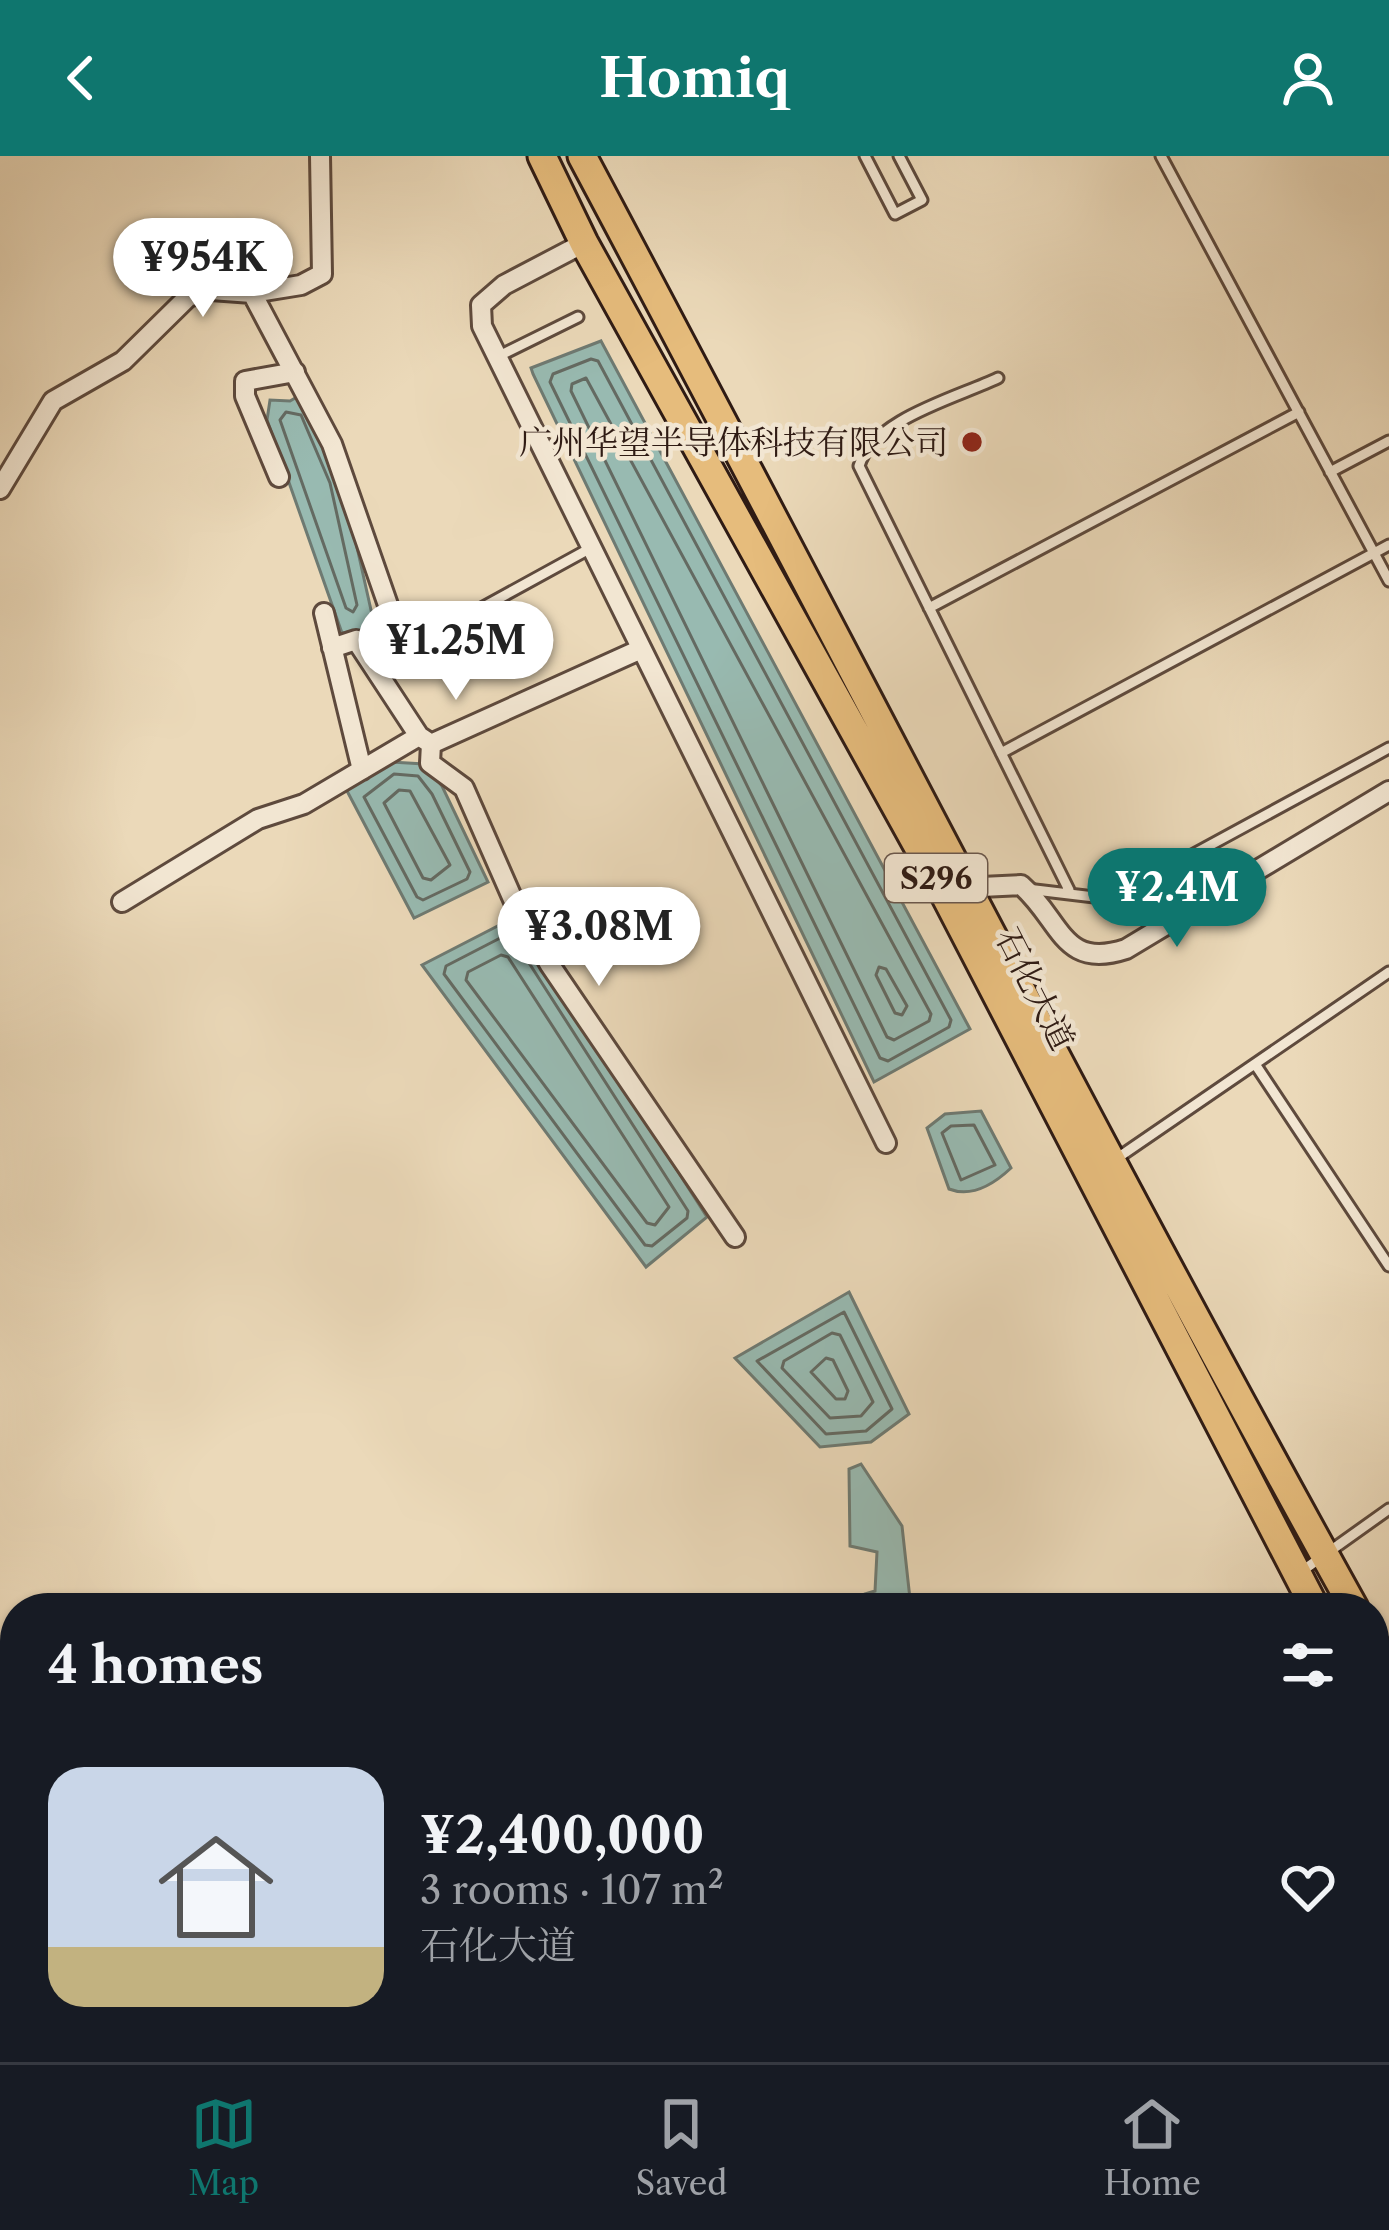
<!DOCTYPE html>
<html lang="en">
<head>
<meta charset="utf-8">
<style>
  body { margin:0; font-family:"Libre Caslon Text","Noto Serif SC",serif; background:#242831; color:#f1f3f6; height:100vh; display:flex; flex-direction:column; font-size:45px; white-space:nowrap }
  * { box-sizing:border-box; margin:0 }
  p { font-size:39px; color:#9ea1a6 }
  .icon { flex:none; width:66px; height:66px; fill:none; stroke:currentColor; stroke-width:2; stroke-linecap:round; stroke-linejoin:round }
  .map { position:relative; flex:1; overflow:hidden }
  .details { position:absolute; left:0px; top:1437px; width:1389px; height:471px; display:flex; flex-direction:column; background:#171b24; border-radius:48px 48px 0 0; box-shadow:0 3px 9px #0004 }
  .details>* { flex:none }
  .price { position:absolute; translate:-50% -102px; padding:0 27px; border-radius:42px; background:#fff; color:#222; font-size:39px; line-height:78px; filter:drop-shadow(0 3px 6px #0008) }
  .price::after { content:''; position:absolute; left:50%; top:72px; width:36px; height:27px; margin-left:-18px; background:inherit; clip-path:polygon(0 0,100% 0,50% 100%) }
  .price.on { background:#0f766e; color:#fff }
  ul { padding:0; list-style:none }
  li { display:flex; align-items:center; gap:36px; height:300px; padding:0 48px }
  li span { display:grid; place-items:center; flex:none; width:336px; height:240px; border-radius:36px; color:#555 }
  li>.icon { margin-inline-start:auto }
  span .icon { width:144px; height:144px; fill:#fffc; stroke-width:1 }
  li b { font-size:51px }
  h2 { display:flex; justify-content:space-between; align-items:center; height:144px; padding:0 48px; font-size:51px }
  header { display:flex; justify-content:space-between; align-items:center; height:156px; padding:0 48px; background:#0f766e; color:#fff; font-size:54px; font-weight:700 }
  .menu { display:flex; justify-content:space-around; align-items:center; height:168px; border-top:3px solid #363941; background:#171b24; font-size:33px; color:#9ea1a6 }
  .menu a { display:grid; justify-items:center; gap:6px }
  .menu .on { color:#0f766e }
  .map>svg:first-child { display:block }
  .water { fill:#98bab1; stroke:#6e7a72; stroke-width:3 }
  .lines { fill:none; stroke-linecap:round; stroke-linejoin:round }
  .shore { stroke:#646a62; stroke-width:3 }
  .lane-casing { stroke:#5e4a3d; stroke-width:15 }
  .street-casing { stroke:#5e4a3d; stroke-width:24 }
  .primary-casing { stroke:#2f1b14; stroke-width:33 }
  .lane { stroke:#f2e6d2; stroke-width:9 }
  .street { stroke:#f2e6d2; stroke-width:18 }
  .primary { stroke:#e6bc7c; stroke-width:27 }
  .poi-dot { fill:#8f2418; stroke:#f2e6d2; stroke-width:4.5 }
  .labels { text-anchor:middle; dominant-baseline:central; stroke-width:9; stroke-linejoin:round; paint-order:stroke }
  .shield { fill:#f2e6d2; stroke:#6a584d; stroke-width:3 }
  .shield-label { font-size:30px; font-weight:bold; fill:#2f1b14 }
  .poi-label { font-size:33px; fill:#2f1b14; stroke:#f2e6d2; text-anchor:end }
  .street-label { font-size:33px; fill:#2f1b14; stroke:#f2e6d2 }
</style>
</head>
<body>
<header><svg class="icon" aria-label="back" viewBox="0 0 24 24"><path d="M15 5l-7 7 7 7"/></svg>Homiq<svg class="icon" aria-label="person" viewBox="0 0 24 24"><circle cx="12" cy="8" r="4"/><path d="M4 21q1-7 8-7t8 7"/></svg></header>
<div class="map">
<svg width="1389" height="1906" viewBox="0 0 1389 1906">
  <rect width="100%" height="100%" fill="#ebd9b9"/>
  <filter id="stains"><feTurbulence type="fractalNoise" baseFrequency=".00167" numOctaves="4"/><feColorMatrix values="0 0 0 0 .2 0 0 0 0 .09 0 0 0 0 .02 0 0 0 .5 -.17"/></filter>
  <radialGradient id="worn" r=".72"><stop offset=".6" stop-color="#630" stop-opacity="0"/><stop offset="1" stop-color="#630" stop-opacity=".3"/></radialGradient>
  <!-- water -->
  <path class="water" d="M601,185L970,873L874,926L533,218L531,212Z
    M304,237L342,324L375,472L342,477L267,264L270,244L290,245Z
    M391,606L424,608L442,630L488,726L414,762L346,633Z
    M515,761L707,1061L646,1111L422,809Z
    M981,955L1011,1012C994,1028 972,1042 949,1033L927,972L945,958Z
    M849,1136L909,1258L871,1286L820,1291L735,1202Z
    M861,1308L902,1370L911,1452H863L865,1438L875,1435L877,1396L850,1390L849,1313Z
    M1389,1771V1906H1357L1293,1893H1374V1795Z"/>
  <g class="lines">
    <!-- shore -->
    <path class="shore" d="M591,203L598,205L951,864L949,871L888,905L880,902L550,226L553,218Z
      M586,222L931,858L929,865L894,884L887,881L571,235L572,228Z
      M286,256L301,259L330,327L357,449L353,456L346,452L280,264Z
      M394,618L418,620L432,638L470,716L467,723L423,744L417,741L364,641Z
      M399,634L410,635L450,709L431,724L423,722L384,647Z
      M506,779L513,782L688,1055L687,1062L652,1090L645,1089L444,818L446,810Z
      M501,799L508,801L669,1051L655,1069L647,1067L466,824L468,816Z
      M879,811L886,813L907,850L902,859L895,857L876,819Z
      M974,969L995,1009L961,1024L942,977L951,970Z
      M844,1156L892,1253L866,1275L826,1278L757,1205Z
      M832,1177L840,1179L873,1246L861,1260L830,1262L782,1212L784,1205Z
      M826,1202L833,1204L848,1235L845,1243H836L811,1216Z"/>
    <!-- lane casing -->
    <g class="lane-casing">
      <path id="lane" d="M865,0L895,58L922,44L899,0
        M1161,0L1389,425
        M497,201L578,161
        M998,222C956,242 873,263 859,310L1069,734
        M1330,316L1389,285
        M929,452L1299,256
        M405,494L589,393
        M1001,597L1389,389
        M1027,733L1111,743L1389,592
        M1255,908L1389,1110
        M1116,1003L1389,816
        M1302,1415L1389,1353"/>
    </g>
    <!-- street casing -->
    <g class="street-casing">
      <path id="street" d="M584,87L504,129L481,149L482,170L886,987
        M252,137L332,288L404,495L374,511
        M279,321L245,240V225L295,216
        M0,333L53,245L123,205L188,141L211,134L252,137L301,129L322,118L320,0
        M324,457L362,614
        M332,492L356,484L419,580L431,588L639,494
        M431,588L430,607L464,632L515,748L550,809L735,1081
        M960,732L1021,729C1062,765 1062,814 1126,793L1389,635
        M122,746L258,663L304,648L419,580
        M0,1530H15
        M0,1662H15
        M0,1830L15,1834
        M358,1893L436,1906
        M644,1893L648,1906"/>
    </g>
    <!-- primary casing -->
    <g class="primary-casing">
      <path id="primary" d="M542,0L584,87L945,739L1315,1452
        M582,0C840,484 1088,973 1354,1452
        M1374,1488L1389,1515
        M1374,1565L1389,1594"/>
    </g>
    <!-- lane -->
    <use href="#lane" class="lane"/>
    <!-- street -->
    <use href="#street" class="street"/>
    <!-- primary -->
    <use href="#primary" class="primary"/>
  </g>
  <!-- markers -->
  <circle class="poi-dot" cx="972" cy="286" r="12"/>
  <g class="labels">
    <!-- shield labels -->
    <rect class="shield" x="885" y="698" width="102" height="48" rx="9"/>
    <g class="shield-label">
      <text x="936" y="722">S296</text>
    </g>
    <!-- poi labels -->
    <g class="poi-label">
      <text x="948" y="286">广州华望半导体科技有限公司</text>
    </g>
    <!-- street labels -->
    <g class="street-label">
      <text transform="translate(1035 833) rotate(63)">石化大道</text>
    </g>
  </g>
  <rect width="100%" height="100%" filter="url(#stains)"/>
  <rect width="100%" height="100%" fill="url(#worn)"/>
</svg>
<b class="price" style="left:203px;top:164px">¥954K</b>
<b class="price" style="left:456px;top:547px">¥1.25M</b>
<b class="price on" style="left:1177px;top:794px">¥2.4M</b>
<b class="price" style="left:599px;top:833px">¥3.08M</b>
<section class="details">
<h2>4 homes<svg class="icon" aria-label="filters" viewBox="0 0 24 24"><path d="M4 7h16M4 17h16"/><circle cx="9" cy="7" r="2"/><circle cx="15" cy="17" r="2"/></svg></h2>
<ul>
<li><span style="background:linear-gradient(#c9d6e8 75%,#c2b280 0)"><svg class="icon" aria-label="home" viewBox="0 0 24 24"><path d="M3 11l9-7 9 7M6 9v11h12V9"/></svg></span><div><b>¥2,400,000</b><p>3 rooms · 107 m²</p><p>石化大道</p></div><svg class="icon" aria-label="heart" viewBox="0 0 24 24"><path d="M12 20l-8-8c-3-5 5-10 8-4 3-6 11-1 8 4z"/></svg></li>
</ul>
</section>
</div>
<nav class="menu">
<a class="on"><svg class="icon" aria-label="map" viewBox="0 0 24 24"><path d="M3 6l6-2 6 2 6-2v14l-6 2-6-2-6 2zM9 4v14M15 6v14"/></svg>Map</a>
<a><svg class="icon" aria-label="saved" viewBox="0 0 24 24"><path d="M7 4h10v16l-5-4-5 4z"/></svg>Saved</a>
<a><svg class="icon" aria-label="home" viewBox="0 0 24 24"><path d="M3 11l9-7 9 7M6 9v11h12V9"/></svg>Home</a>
</nav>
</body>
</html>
